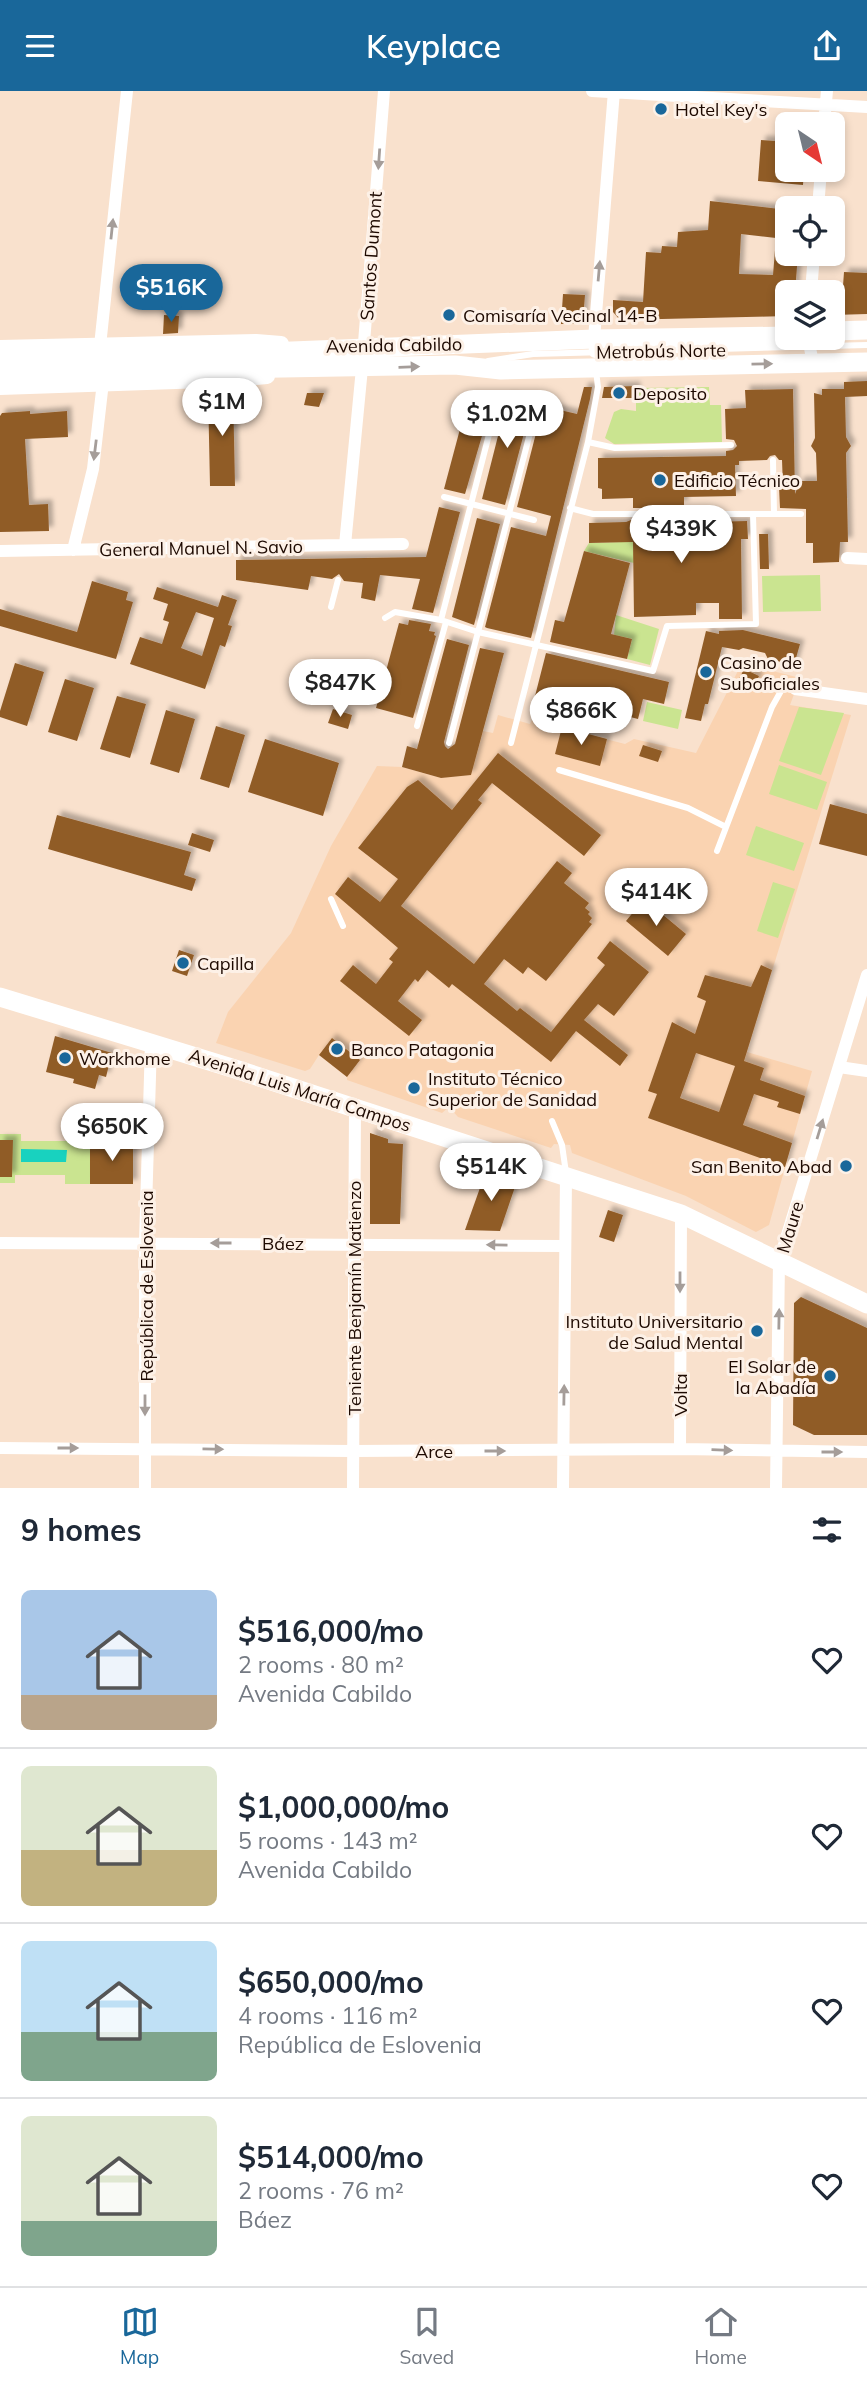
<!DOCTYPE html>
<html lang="en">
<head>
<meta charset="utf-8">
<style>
  body { margin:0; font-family:Mulish,sans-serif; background:#f2f2f3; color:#1f2937; height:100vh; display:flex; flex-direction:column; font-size:26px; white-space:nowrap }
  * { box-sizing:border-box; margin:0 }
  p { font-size:23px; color:#747a83 }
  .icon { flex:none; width:38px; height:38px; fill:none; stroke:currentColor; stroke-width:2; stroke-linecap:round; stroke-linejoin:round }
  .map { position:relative; height:1397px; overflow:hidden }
  .side { display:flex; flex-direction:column; background:#fff; flex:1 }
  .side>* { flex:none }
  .needle { width:46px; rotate:145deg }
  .tools { position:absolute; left:775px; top:21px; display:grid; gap:14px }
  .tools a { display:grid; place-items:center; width:70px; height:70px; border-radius:10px; background:#fff; box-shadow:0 4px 10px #0003; font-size:35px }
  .price { position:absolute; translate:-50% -60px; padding:0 16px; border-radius:24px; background:#fff; color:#222; font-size:23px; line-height:46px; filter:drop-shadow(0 2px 4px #0008) }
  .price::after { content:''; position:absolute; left:50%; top:42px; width:21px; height:16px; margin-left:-10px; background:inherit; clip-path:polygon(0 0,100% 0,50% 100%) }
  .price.active { background:#19679a; color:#fff }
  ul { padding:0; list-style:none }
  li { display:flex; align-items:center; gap:21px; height:175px; padding:0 21px }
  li+li { border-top:2px solid #e0e1e3 }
  li span { display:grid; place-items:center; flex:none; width:196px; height:140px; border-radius:10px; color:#555 }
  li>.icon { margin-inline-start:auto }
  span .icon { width:84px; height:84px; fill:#fffc; stroke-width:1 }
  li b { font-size:30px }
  h2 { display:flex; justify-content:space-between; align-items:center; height:84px; padding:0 21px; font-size:30px }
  header { display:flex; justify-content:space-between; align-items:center; height:91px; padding:0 21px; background:#19679a; color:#fff; font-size:32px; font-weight:600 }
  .tabs { display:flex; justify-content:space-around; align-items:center; height:98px; border-top:2px solid #e0e1e3; background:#fff; font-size:19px; color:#747a83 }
  .tabs a { display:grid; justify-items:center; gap:4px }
  .tabs .active { color:#19679a }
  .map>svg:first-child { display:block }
  .built { fill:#fad3b1 }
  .green { fill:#cae490 }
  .water { fill:#18d2bf }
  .building { fill:#905c28; fill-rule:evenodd; filter:url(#shadow) }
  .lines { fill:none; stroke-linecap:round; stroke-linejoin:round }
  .service { stroke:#fff; stroke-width:6 }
  .minor { stroke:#fff; stroke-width:12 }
  .tertiary { stroke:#fff; stroke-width:16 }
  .secondary { stroke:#fff; stroke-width:19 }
  .oneway { fill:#a59d99 }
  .poi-dot { fill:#19679a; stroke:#fdf1e7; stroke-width:2.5 }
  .labels { text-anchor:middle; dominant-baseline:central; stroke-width:6; stroke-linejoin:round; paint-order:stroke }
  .poi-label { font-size:18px; fill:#1d0900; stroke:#fdf1e7; text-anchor:start }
  .street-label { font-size:18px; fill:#1d0900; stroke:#fdf1e7 }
</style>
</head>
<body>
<header><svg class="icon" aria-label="menu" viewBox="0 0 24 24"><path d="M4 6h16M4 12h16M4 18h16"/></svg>Keyplace<svg class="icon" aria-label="share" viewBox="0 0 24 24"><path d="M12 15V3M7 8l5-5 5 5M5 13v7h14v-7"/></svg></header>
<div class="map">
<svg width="867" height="1397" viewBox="0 0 867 1397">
  <defs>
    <filter id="shadow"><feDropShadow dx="4.5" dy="-4.5" stdDeviation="2" flood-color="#0004"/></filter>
  </defs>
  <rect width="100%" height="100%" fill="#f9e1cd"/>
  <!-- built -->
  <path class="built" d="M742,572L800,587L790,614L851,624L747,961L812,980L769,1134L756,1141L686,1105L572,1062L570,1054L554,1053L551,1057L458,1026L449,1016L442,1022L347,989V986L319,964L310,978L305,980L216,952L228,921L291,842L331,755L377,675L402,676L441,687L483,640L493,642L498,624L530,633L532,629L625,653L634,648L696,662Z"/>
  <!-- green -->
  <path class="green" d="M709,296L710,314H721L722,351L614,353L605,347L614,321L621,318L636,320V297Z
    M621,431H633L634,472L584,460L589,452L621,451Z
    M820,484L821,520L763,521L762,485Z
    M616,524L659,538L650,574L627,568L632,548L614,544Z
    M647,611L682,619L678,638L643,630Z
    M799,616L844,622L821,684L779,670Z
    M779,674L827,691L817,719L769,703Z
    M756,735L804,752L794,780L746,764Z
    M773,791L795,798L778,847L757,840Z
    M0,1043H21V1050H90V1093H65V1084H15V1092H0Z"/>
  <!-- water -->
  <path class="water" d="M21,1058L67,1059L66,1071H21Z"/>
  <!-- building -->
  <path class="building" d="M761,49L788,51V79H804L803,94L758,90Z
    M710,110L788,119V163H798L795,201H788V225L620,229L613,221V209L643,211L646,161L661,162L662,155L677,156L678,141L708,139ZM741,143L776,147L773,184L739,183Z
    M844,181L867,182V223L833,224V208L842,209Z
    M563,203L585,204L583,228L575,233H561Z
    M164,224L179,225L178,242L163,243Z
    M867,290V305L845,306L846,346L851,355L846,362L848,451H840L839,471L813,472V452H806V418L780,417L779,396H783L782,369H779L775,364L770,365L767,369L739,370V374H735L736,405L684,406V414H669V417H633V407L602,408V398L598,397V367L726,365V360L733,359L737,355L734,349L726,348L725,318L746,317L745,299L793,298L795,403L800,390H817L816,362L811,355L815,347L814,302L822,304V298H844V291Z
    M636,295V307H602L604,296Z
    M584,296H592L590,308L531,547L487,537L485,536L511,436L546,445L551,425L517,416L543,315L577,323Z
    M208,299H233L235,395H210Z
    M307,302H324L319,316L304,314Z
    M508,306L532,312L505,414L482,408L498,345L495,344L502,317L505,318Z
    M468,308L491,314L465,403L444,398Z
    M30,320V323L67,320L68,346L25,348L29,414L48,413L49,440L0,441V325L2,322Z
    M439,416L460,421L433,522L412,518L420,488L380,484L375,510L361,507L363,492L344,490L339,483L332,488L311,485L308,499L236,489V469L426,466Z
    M477,427L500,433L474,534L452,526Z
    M631,429H669V432L747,430L748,448H741L742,528H719V512H696V524L634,526L633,451L589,452V432L626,431Z
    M759,443H768L769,478H760Z
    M584,460L630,472L611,543L632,548L627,568L550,551L555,529L564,531Z
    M92,490L128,501L126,509L133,511L116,568L0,535V518L77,541Z
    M157,496L218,516L222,504L237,509L228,534L232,535L225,556L220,554L205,598L130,573L140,546L162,553L169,531L163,529L168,513L153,508ZM196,521L214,527L202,565L181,557Z
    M409,529L431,533L429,540L435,541L434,544L436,545L413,627L376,617L399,532L408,534Z
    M743,539L800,553L794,574L768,568L765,562L743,557L739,559L722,556L708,613H705L701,630L685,627L706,540L719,543V540Z
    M447,548L469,554L444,651L445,655L448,658L455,653L480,557L504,562L471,684L441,687L402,676L407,655L417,658Z
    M546,562L669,591L664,613L643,608L638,628L571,611L569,618L534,609Z
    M15,572L44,581L27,635L0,626V620Z
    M744,578L759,585L754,595L739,588Z
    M65,588L94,597L77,650L48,641Z
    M117,605L146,613L130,667L100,658Z
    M333,618L352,624L348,638L328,632Z
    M166,619L195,628L179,682L150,673Z
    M216,635L245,644L229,697L200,688Z
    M562,636L607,648L600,675L555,663Z
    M265,648L339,672L323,725L248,701Z
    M643,654L662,660L658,671L639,665Z
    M498,662L601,744L584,765L492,692L478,709L482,712L401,815L474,873L557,770L572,782L564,792L589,812L585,817L590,821L588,823L592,827L589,831L592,833L546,890L528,876L523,883L504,868L484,893L517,920L520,917L551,941L605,874L597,867L610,850L649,881L614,925L598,913L584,929L628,964L620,975L576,940L551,971L452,893L449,897L427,879L418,891L415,888L398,910L422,929L409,945L340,890L353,874L376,893L393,871L389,868L398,857L335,803L348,786L380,811L398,788L358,757L407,696L418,689L452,719Z
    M830,713L867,723V765L819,753Z
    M57,724L191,761L184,784L196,788L192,800L48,758Z
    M192,742L214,749L210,761L188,754Z
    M644,808L686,843L668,865L626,830Z
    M179,859L194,864L187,885L172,880Z
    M761,874L772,879L744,970L764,977L760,989L805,1005L800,1023L777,1016L779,1011L754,1003L743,1034L792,1052L785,1076L648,1027L657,1003L648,1000L672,931L695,943L706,910L697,906L705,884L751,896ZM696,962L735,975L719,1021L680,1007Z
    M55,945L112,962L106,986L99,984L95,998L73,992L74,988L46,981Z
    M332,947L360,969L347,986L319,964Z
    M370,1042L388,1048V1052L403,1053L400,1133H370Z
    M0,1049H13L12,1086H0Z
    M90,1050H133V1093H90Z
    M486,1080L517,1090L500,1140L465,1139Z
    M608,1119L623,1124L614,1151L599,1146Z
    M801,1206L867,1237V1344H814L793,1334L794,1212Z"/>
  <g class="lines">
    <!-- service -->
    <path class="service" d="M488,270L533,263L867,254
      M588,351L615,357L731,354
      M773,369L774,423
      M444,406L534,429
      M570,417L593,423H801
      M331,516L338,489
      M385,527L395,521L441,529L478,541L653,580L667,535L756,533L753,423
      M441,529L499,305
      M417,635L446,531
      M449,652L540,304
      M511,652L588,351L598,296L596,280
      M559,679L688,717L726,736
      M717,760L772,616L781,600L788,594L795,598
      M331,808L343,835
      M552,1030L562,1054L566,1082"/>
    <!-- minor -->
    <path class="minor" d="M592,0L867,16
      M824,33L827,0
      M818,117L821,79
      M811,201L814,163
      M808,247L813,272
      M100,255L127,0
      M595,261L594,248L614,0
      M345,454L362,277L384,0
      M73,459L93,378L103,291
      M0,460L403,453
      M847,467L867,468
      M795,598L867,608
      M839,976L867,980
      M0,1152L565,1155
      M0,1357L353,1360L680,1358L867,1361
      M680,1358L681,1123
      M145,1397V1151L151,952
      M353,1397L355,1016
      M563,1397L566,1085
      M776,1397L779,1170L867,884"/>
    <!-- tertiary -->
    <path class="tertiary" d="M0,257L256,251L281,253
      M0,296L235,288L267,285"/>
    <!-- secondary -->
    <path class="secondary" d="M833,240L867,239
      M0,269L192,264L594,248L788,245
      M0,282L455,274L501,279L867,271
      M0,906L232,977L681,1123L867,1213"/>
  </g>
  <!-- one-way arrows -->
  <defs><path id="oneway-solid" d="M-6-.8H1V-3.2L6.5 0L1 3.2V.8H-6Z" transform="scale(1.75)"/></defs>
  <g class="oneway">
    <use href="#oneway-solid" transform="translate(379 68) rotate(94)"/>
    <use href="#oneway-solid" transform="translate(112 138) rotate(-84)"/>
    <use href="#oneway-solid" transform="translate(599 180) rotate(-85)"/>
    <use href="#oneway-solid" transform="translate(762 273) rotate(-1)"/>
    <use href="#oneway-solid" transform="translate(409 276) rotate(-2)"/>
    <use href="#oneway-solid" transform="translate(95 359) rotate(97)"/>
    <use href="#oneway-solid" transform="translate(820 1038) rotate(-73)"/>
    <use href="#oneway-solid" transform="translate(221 1152) rotate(-180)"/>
    <use href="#oneway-solid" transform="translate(497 1154) rotate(-179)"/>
    <use href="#oneway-solid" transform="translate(680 1191) rotate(90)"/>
    <use href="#oneway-solid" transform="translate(779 1228) rotate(-89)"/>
    <use href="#oneway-solid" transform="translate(564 1304) rotate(-89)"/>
    <use href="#oneway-solid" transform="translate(145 1314) rotate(90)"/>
    <use href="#oneway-solid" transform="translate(68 1357)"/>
    <use href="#oneway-solid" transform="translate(213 1358) rotate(1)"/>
    <use href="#oneway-solid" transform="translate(722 1359) rotate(2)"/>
    <use href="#oneway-solid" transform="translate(495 1360)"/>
    <use href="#oneway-solid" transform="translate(832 1361)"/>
  </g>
  <!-- markers -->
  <g class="poi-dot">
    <circle cx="661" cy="18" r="7"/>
    <circle cx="449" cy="224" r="7"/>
    <circle cx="619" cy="302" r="7"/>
    <circle cx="660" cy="389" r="7"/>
    <circle cx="706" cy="581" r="7"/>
    <circle cx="183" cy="872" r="7"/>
    <circle cx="337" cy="958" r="7"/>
    <circle cx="65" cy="967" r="7"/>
    <circle cx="414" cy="997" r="7"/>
    <circle cx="846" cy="1075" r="7"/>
    <circle cx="757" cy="1240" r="7"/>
    <circle cx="830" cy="1285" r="7"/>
  </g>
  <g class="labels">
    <!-- poi labels -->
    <g class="poi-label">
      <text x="675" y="18">Hotel Key's</text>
      <text x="463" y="224">Comisaría Vecinal 14-B</text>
      <text x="633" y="302">Deposito</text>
      <text x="674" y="389">Edificio Técnico</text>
      <text x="720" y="571">Casino de<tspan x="720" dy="21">Suboficiales</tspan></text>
      <text x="197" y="872">Capilla</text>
      <text x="351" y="958">Banco Patagonia</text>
      <text x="79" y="967">Workhome</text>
      <text x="428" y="987">Instituto Técnico<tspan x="428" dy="21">Superior de Sanidad</tspan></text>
      <text x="832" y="1075" text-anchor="end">San Benito Abad</text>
      <text x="743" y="1230" text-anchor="end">Instituto Universitario<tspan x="743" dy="21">de Salud Mental</tspan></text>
      <text x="816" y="1275" text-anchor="end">El Solar de<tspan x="816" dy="21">la Abadía</tspan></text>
    </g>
    <!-- street labels -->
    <g class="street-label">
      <text transform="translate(371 165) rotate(-86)">Santos Dumont</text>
      <text transform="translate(394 254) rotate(-1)">Avenida Cabildo</text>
      <text transform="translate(661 260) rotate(-1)">Metrobús Norte</text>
      <text transform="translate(201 457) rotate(-1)">General Manuel N. Savio</text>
      <text transform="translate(300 999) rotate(18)">Avenida Luis María Campos</text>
      <text transform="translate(790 1136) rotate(-73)">Maure</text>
      <text x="283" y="1152">Báez</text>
      <text transform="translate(146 1195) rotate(-90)">República de Eslovenia</text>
      <text transform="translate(354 1207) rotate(-90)">Teniente Benjamín Matienzo</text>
      <text transform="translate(680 1304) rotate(-90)">Volta</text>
      <text x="434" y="1360">Arce</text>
    </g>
  </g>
</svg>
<div class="tools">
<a><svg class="needle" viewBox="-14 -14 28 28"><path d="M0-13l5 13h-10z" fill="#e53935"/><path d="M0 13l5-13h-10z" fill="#747a83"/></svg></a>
<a><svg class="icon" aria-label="locate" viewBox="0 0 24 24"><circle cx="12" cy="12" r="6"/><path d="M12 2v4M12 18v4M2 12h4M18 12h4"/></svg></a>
<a><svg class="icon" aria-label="layers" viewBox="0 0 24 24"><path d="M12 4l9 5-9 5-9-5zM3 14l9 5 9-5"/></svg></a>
</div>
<b class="price active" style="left:171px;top:233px">$516K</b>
<b class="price" style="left:222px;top:347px">$1M</b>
<b class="price" style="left:507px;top:359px">$1.02M</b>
<b class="price" style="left:681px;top:474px">$439K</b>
<b class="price" style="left:340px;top:628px">$847K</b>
<b class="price" style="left:581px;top:656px">$866K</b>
<b class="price" style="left:656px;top:837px">$414K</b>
<b class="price" style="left:112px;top:1072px">$650K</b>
<b class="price" style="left:491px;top:1112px">$514K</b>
</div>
<section class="side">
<h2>9 homes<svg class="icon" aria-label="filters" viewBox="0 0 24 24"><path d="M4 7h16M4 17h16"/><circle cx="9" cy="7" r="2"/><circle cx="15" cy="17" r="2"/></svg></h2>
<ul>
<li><span style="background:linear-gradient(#a9c7e8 75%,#b9a48a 0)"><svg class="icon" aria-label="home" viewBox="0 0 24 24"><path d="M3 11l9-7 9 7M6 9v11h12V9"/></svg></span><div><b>$516,000/mo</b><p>2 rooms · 80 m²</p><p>Avenida Cabildo</p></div><svg class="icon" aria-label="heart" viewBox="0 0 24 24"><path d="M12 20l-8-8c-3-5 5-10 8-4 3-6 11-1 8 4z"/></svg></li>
<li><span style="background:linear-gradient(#dfe7d0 60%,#c2b280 0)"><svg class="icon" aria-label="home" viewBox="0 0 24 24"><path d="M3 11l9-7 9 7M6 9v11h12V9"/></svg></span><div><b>$1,000,000/mo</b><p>5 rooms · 143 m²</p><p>Avenida Cabildo</p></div><svg class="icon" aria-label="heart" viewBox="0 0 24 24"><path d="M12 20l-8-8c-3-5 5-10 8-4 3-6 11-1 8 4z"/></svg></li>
<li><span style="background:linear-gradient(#bfe0f5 65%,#7fa58c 0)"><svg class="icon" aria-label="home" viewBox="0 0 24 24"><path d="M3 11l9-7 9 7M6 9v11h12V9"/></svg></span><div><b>$650,000/mo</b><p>4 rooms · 116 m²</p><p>República de Eslovenia</p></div><svg class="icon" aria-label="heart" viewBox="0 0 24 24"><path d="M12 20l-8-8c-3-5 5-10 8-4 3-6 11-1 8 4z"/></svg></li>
<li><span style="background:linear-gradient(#dfe7d0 75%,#7fa58c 0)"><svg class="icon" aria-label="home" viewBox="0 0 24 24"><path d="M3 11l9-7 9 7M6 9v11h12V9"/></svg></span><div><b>$514,000/mo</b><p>2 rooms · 76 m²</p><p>Báez</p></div><svg class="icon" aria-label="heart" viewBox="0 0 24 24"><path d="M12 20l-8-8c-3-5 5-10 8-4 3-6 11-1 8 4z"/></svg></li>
</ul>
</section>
<nav class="tabs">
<a class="active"><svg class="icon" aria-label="map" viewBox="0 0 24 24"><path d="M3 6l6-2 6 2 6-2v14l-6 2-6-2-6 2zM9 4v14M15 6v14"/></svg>Map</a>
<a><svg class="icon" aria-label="saved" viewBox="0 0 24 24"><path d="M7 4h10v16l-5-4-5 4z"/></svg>Saved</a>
<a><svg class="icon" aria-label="home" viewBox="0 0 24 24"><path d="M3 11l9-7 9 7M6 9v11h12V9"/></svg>Home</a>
</nav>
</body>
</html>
